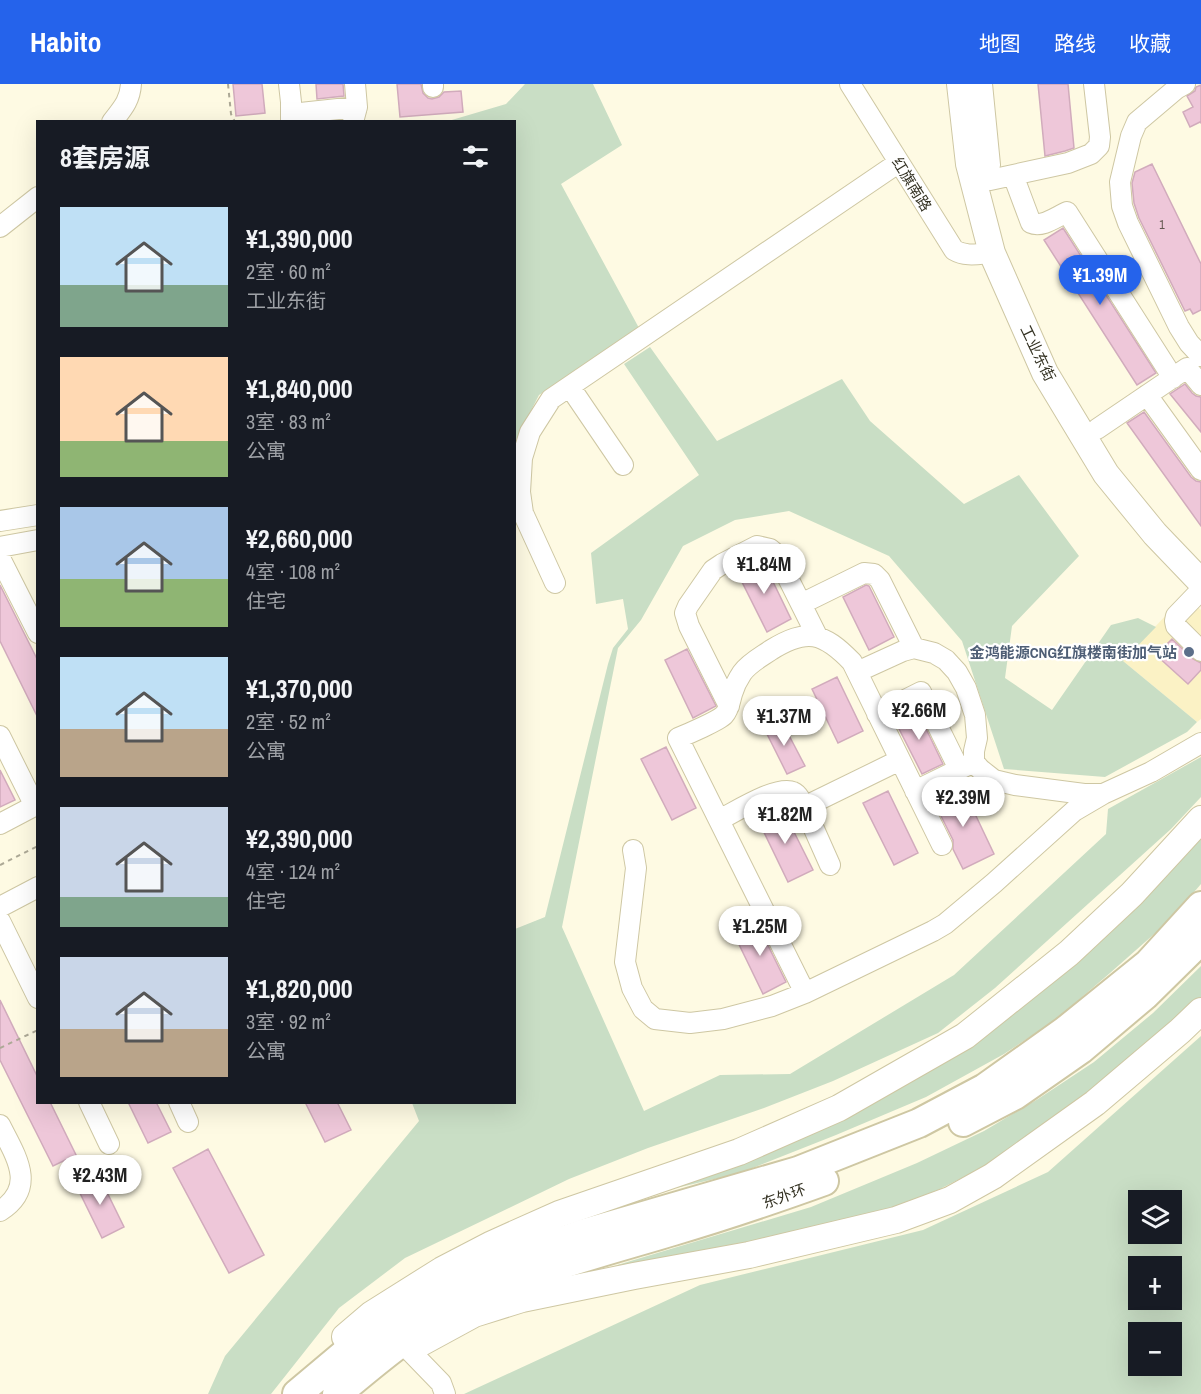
<!DOCTYPE html>
<html lang="zh">
<head>
<meta charset="utf-8">
<style>
  body { margin:0; font-family:"Archivo Narrow","Noto Sans SC",sans-serif; background:#242831; color:#f1f3f6; height:100vh; display:flex; flex-direction:column; font-size:22px; white-space:nowrap }
  * { box-sizing:border-box; margin:0 }
  p { font-size:20px; color:#9ea1a6 }
  .icon { flex:none; width:33px; height:33px; fill:none; stroke:currentColor; stroke-width:2; stroke-linecap:round; stroke-linejoin:round }
  .map { position:relative; flex:1; overflow:hidden }
  .panel { position:absolute; left:36px; top:36px; width:480px; height:984px; display:flex; flex-direction:column; background:#171b24; border-radius:0px; box-shadow:0 6px 24px #0002 }
  .panel>* { flex:none }
  .buttons { position:absolute; left:1128px; top:1106px; display:grid; gap:12px }
  .buttons a { display:grid; place-items:center; width:54px; height:54px; border-radius:0px; background:#171b24; box-shadow:0 6px 24px #0002; font-size:30px }
  .price { position:absolute; translate:-50% -51px; padding:0 14px; border-radius:21px; background:#fff; color:#222; font-size:20px; line-height:39px; filter:drop-shadow(0 2px 3px #0008) }
  .price::after { content:''; position:absolute; left:50%; top:36px; width:18px; height:14px; margin-left:-9px; background:inherit; clip-path:polygon(0 0,100% 0,50% 100%) }
  .price.active { background:#2563eb; color:#fff }
  ul { padding:0; list-style:none }
  li { display:flex; align-items:center; gap:18px; height:150px; padding:0 24px }
  li span { display:grid; place-items:center; flex:none; width:168px; height:120px; border-radius:0px; color:#555 }
  li>.icon { margin-inline-start:auto }
  span .icon { width:72px; height:72px; fill:#fffc; stroke-width:1 }
  li b { font-size:26px }
  h2 { display:flex; justify-content:space-between; align-items:center; height:72px; padding:0 24px; font-size:26px }
  header { display:flex; align-items:center; gap:36px; box-sizing:border-box; height:84px; padding:0 30px; background:#2563eb; color:#fff }
  header strong { font-size:28px }
  nav { display:flex; gap:33px; margin-inline-start:auto; font-size:21px }
  .map>svg:first-child { display:block }
  .built { fill:#fbf2c5 }
  .green { fill:#c9dec5; fill-rule:evenodd }
  .building { fill:#eec7d9; stroke:#d1abbc; stroke-width:1.5 }
  .lines { fill:none; stroke-linecap:round; stroke-linejoin:round }
  .minor-casing { stroke:#cec7a3; stroke-width:22 }
  .major-casing { stroke:#cec7a3; stroke-width:28 }
  .highway-casing { stroke:#cec7a3; stroke-width:32 }
  .path { stroke:#ada996; stroke-width:2; stroke-dasharray:4.5 4.5; stroke-linecap:butt }
  .minor { stroke:#fff; stroke-width:20 }
  .major { stroke:#fff; stroke-width:26 }
  .highway { stroke:#fff; stroke-width:28 }
  .service-dot { fill:#5c6f8a; stroke:#fff; stroke-width:2 }
  .labels { text-anchor:middle; dominant-baseline:central; stroke-width:4.5; stroke-linejoin:round; paint-order:stroke }
  .number-label { font-size:12px; fill:#625750 }
  .street-label { font-size:15px; fill:#343223; stroke:#fff }
  .service-label { font-size:15px; font-weight:bold; fill:#4e5e75; stroke:#fff; text-anchor:end }
</style>
</head>
<body>
<header>
<strong>Habito</strong>
<nav><a>地图</a><a>路线</a><a>收藏</a></nav>
</header>
<div class="map">
<svg width="1201" height="1310" viewBox="0 0 1201 1310">
  <rect width="100%" height="100%" fill="#fefae3"/>
  <!-- built -->
  <path class="built" d="M1185,511L1201,526V635L1197,638L1123,577Z"/>
  <!-- green -->
  <path class="green" d="M525,0H593L622,61L561,100L639,244L539,311L515,358L514,38H445L506,20Z
    M650,263L717,357L842,295L870,337L964,420L1019,391L1079,472L1012,542L1005,594L1052,626L1111,541L1138,534L1156,543L1123,577L1197,638L1187,648L1105,693L1004,685L962,557L889,472L789,427L735,436L683,462L641,536L618,564L562,843L644,1027L720,991L790,990L954,891L1106,750L1108,725L1201,673V713L1171,745L995,904L938,949L833,997L764,1024L648,1064L569,1095L405,1174L339,1224L271,1310H208L225,1272L419,1037L412,1019L514,1018L515,845L545,833L608,580L613,564L628,545L623,515L596,520L591,469L699,391L624,280Z
    M1201,754V800L1170,836L1110,889L1054,937L1004,970L926,1013L836,1051L740,1089L629,1115L834,1039L1122,836Z
    M1201,882V914L1134,974L1045,1041L989,1080L940,1105L883,1129L820,1144L701,1167L614,1182L811,1123L917,1079L984,1047L1038,1015L1094,978L1153,929Z
    M1201,952V1310H464L700,1201L923,1146L1048,1088ZM1138,1116H1172V1149H1138ZM1138,1182H1172V1215H1138ZM1138,1248H1172V1281H1138Z"/>
  <!-- building -->
  <path class="building" d="M233,0H262L265,29L236,32Z
    M316,0H343L344,12L317,15Z
    M397,0H421L423,9L428,14L432,15L439,13L444,8L461,7L463,28L400,33Z
    M1038,0H1068L1074,64L1065,67L1045,72Z
    M1201,1V39L1200,38L1190,43L1183,28L1193,23L1187,12L1195,7L1196,3Z
    M1152,80L1201,180V226L1193,230L1190,225L1185,227L1139,134L1134,119L1132,99L1135,88Z
    M1063,144L1156,289L1137,301L1044,156Z
    M1185,300L1192,309L1196,312L1201,313V348L1170,310Z
    M1144,328L1191,393L1196,397L1201,398V442L1127,339Z
    M759,475H762L791,535L767,548L736,486Z
    M0,501L38,577V634L0,557Z
    M866,501L869,502L894,553L869,566L843,513Z
    M1172,555L1193,575L1201,579V586L1188,600L1156,571Z
    M687,565L716,622L693,634L665,576Z
    M837,593L863,647L838,659L812,605Z
    M916,624L943,680L922,690L894,635Z
    M781,636L805,682L787,690L764,644Z
    M666,663L696,724L672,736L641,675Z
    M0,686L15,716L0,723Z
    M953,702L960,717L967,713L994,770L963,785L953,765V756L931,712Z
    M888,707L918,769L894,781L863,719Z
    M782,724L813,786L788,798L758,736Z
    M756,837L786,898L763,910L733,848Z
    M0,916L38,994V1018H50L76,1071L53,1082L0,976Z
    M128,1018H156L171,1048L148,1059Z
    M305,1018H337L351,1046L325,1058Z
    M208,1065L264,1171L229,1189L173,1084Z
    M98,1090L124,1143L102,1154L76,1101Z"/>
  <g class="lines">
    <!-- minor casing -->
    <g class="minor-casing">
      <path id="minor" d="M289,0L291,18V38
        M433,0V3
        M850,0L954,166C966,173 978,170 992,169
        M1185,0L1176,5L1137,38L1131,52L1120,98L1122,122L1128,139L1179,243L1189,259L1201,272
        M291,30L357,23
        M112,38C122,25 130,17 131,0
        M353,38L357,23L355,0
        M1013,91L1031,139C1042,144 1056,133 1067,128L1173,294
        M990,96L1068,79L1091,70L1099,62L1100,53L1094,0
        M0,143L38,113
        M570,303L623,381
        M1147,311L1201,386
        M1097,345L1187,284L1201,301
        M0,437L38,431
        M0,463L38,456
        M0,474L38,549
        M555,499L523,429L520,408L522,374L530,348L551,315L898,79
        M1201,506L1176,532L1175,537L1176,542L1201,567
        M817,552L801,520L864,489L874,490L880,496L914,564
        M857,588L903,567L914,564L934,569L946,576L957,588L966,604L975,631L977,654L974,667V678L980,685L994,696L1015,701L1084,710H1103
        M729,622L689,542L685,529L688,522L713,486L722,480L757,462L770,465L776,470L801,520
        M877,630L921,608L955,677
        M0,652L35,722
        M915,707L974,678
        M804,723L900,676
        M719,736C735,728 777,701 793,708C798,710 799,714 802,718L830,781
        M0,740L38,720
        M633,766L636,784L625,878L632,904L643,925L655,935L690,939L723,935L772,922L805,909L933,847L945,840L994,799L1074,727L1103,710L1151,688L1201,659
        M0,823L38,803
        M0,837L38,914
        M805,909L678,654C688,650 718,637 724,631C729,626 730,617 732,610C734,603 738,595 742,589C749,579 761,573 771,566C807,544 823,548 852,578L942,761
        M89,1018L109,1060
        M179,1018L188,1038
        M0,1041C15,1071 38,1103 0,1127
        M409,1266L441,1299L445,1310"/>
    </g>
    <!-- major casing -->
    <g class="major-casing">
      <path id="major" d="M960,0L969,80L992,169L1045,289L1106,390L1155,450L1201,498
        M979,0L987,81
        M345,1253L372,1230L442,1186L492,1160L559,1130L739,1068L839,1024L965,952L1069,869L1132,810L1201,735
        M417,1261L474,1230L522,1215L634,1192L749,1171L896,1136L950,1116L993,1092L1095,1019L1180,947L1201,927"/>
    </g>
    <!-- highway casing -->
    <g class="highway-casing">
      <path id="highway" d="M963,1038L1015,1011L1081,965L1145,911L1201,856
        M297,1310L372,1247L422,1217L483,1185L582,1150L798,1087L919,1039L985,1004L1065,947L1148,880L1201,822
        M337,1310C373,1280 409,1249 450,1227C521,1188 597,1170 673,1147C724,1132 774,1115 824,1097"/>
    </g>
    <!-- path -->
    <path class="path" d="M228,0L231,30L235,38
      M0,781L38,762
      M0,964L38,946"/>
    <!-- minor -->
    <use href="#minor" class="minor"/>
    <!-- major -->
    <use href="#major" class="major"/>
    <!-- highway -->
    <use href="#highway" class="highway"/>
  </g>
  <!-- markers -->
  <circle class="service-dot" cx="1189" cy="568" r="6"/>
  <g class="labels">
    <!-- number labels -->
    <g class="number-label">
      <text x="1162" y="141">1</text>
    </g>
    <!-- street labels -->
    <g class="street-label">
      <text transform="translate(912 100) rotate(58)">红旗南路</text>
      <text transform="translate(1038 269) rotate(64)">工业东街</text>
      <text transform="translate(784 1112) rotate(-20)">东外环</text>
    </g>
    <!-- service labels -->
    <g class="service-label">
      <text x="1177" y="568">金鸿能源CNG红旗楼南街加气站</text>
    </g>
  </g>
</svg>
<div class="buttons">
<a><svg class="icon" aria-label="layers" viewBox="0 0 24 24"><path d="M12 4l9 5-9 5-9-5zM3 14l9 5 9-5"/></svg></a>
<a>+</a>
<a>−</a>
</div>
<b class="price active" style="left:1100px;top:222px">¥1.39M</b>
<b class="price" style="left:764px;top:511px">¥1.84M</b>
<b class="price" style="left:919px;top:657px">¥2.66M</b>
<b class="price" style="left:784px;top:663px">¥1.37M</b>
<b class="price" style="left:963px;top:744px">¥2.39M</b>
<b class="price" style="left:785px;top:761px">¥1.82M</b>
<b class="price" style="left:760px;top:873px">¥1.25M</b>
<b class="price" style="left:100px;top:1122px">¥2.43M</b>
<section class="panel">
<h2>8套房源<svg class="icon" aria-label="filters" viewBox="0 0 24 24"><path d="M4 7h16M4 17h16"/><circle cx="9" cy="7" r="2"/><circle cx="15" cy="17" r="2"/></svg></h2>
<ul>
<li><span style="background:linear-gradient(#bfe0f5 65%,#7fa58c 0)"><svg class="icon" aria-label="home" viewBox="0 0 24 24"><path d="M3 11l9-7 9 7M6 9v11h12V9"/></svg></span><div><b>¥1,390,000</b><p>2室 · 60 m²</p><p>工业东街</p></div></li>
<li><span style="background:linear-gradient(#ffd9b3 70%,#8fb573 0)"><svg class="icon" aria-label="home" viewBox="0 0 24 24"><path d="M3 11l9-7 9 7M6 9v11h12V9"/></svg></span><div><b>¥1,840,000</b><p>3室 · 83 m²</p><p>公寓</p></div></li>
<li><span style="background:linear-gradient(#a9c7e8 60%,#8fb573 0)"><svg class="icon" aria-label="home" viewBox="0 0 24 24"><path d="M3 11l9-7 9 7M6 9v11h12V9"/></svg></span><div><b>¥2,660,000</b><p>4室 · 108 m²</p><p>住宅</p></div></li>
<li><span style="background:linear-gradient(#bfe0f5 60%,#b9a48a 0)"><svg class="icon" aria-label="home" viewBox="0 0 24 24"><path d="M3 11l9-7 9 7M6 9v11h12V9"/></svg></span><div><b>¥1,370,000</b><p>2室 · 52 m²</p><p>公寓</p></div></li>
<li><span style="background:linear-gradient(#c9d6e8 75%,#7fa58c 0)"><svg class="icon" aria-label="home" viewBox="0 0 24 24"><path d="M3 11l9-7 9 7M6 9v11h12V9"/></svg></span><div><b>¥2,390,000</b><p>4室 · 124 m²</p><p>住宅</p></div></li>
<li><span style="background:linear-gradient(#c9d6e8 60%,#b9a48a 0)"><svg class="icon" aria-label="home" viewBox="0 0 24 24"><path d="M3 11l9-7 9 7M6 9v11h12V9"/></svg></span><div><b>¥1,820,000</b><p>3室 · 92 m²</p><p>公寓</p></div></li>
</ul>
</section>
</div>
</body>
</html>
